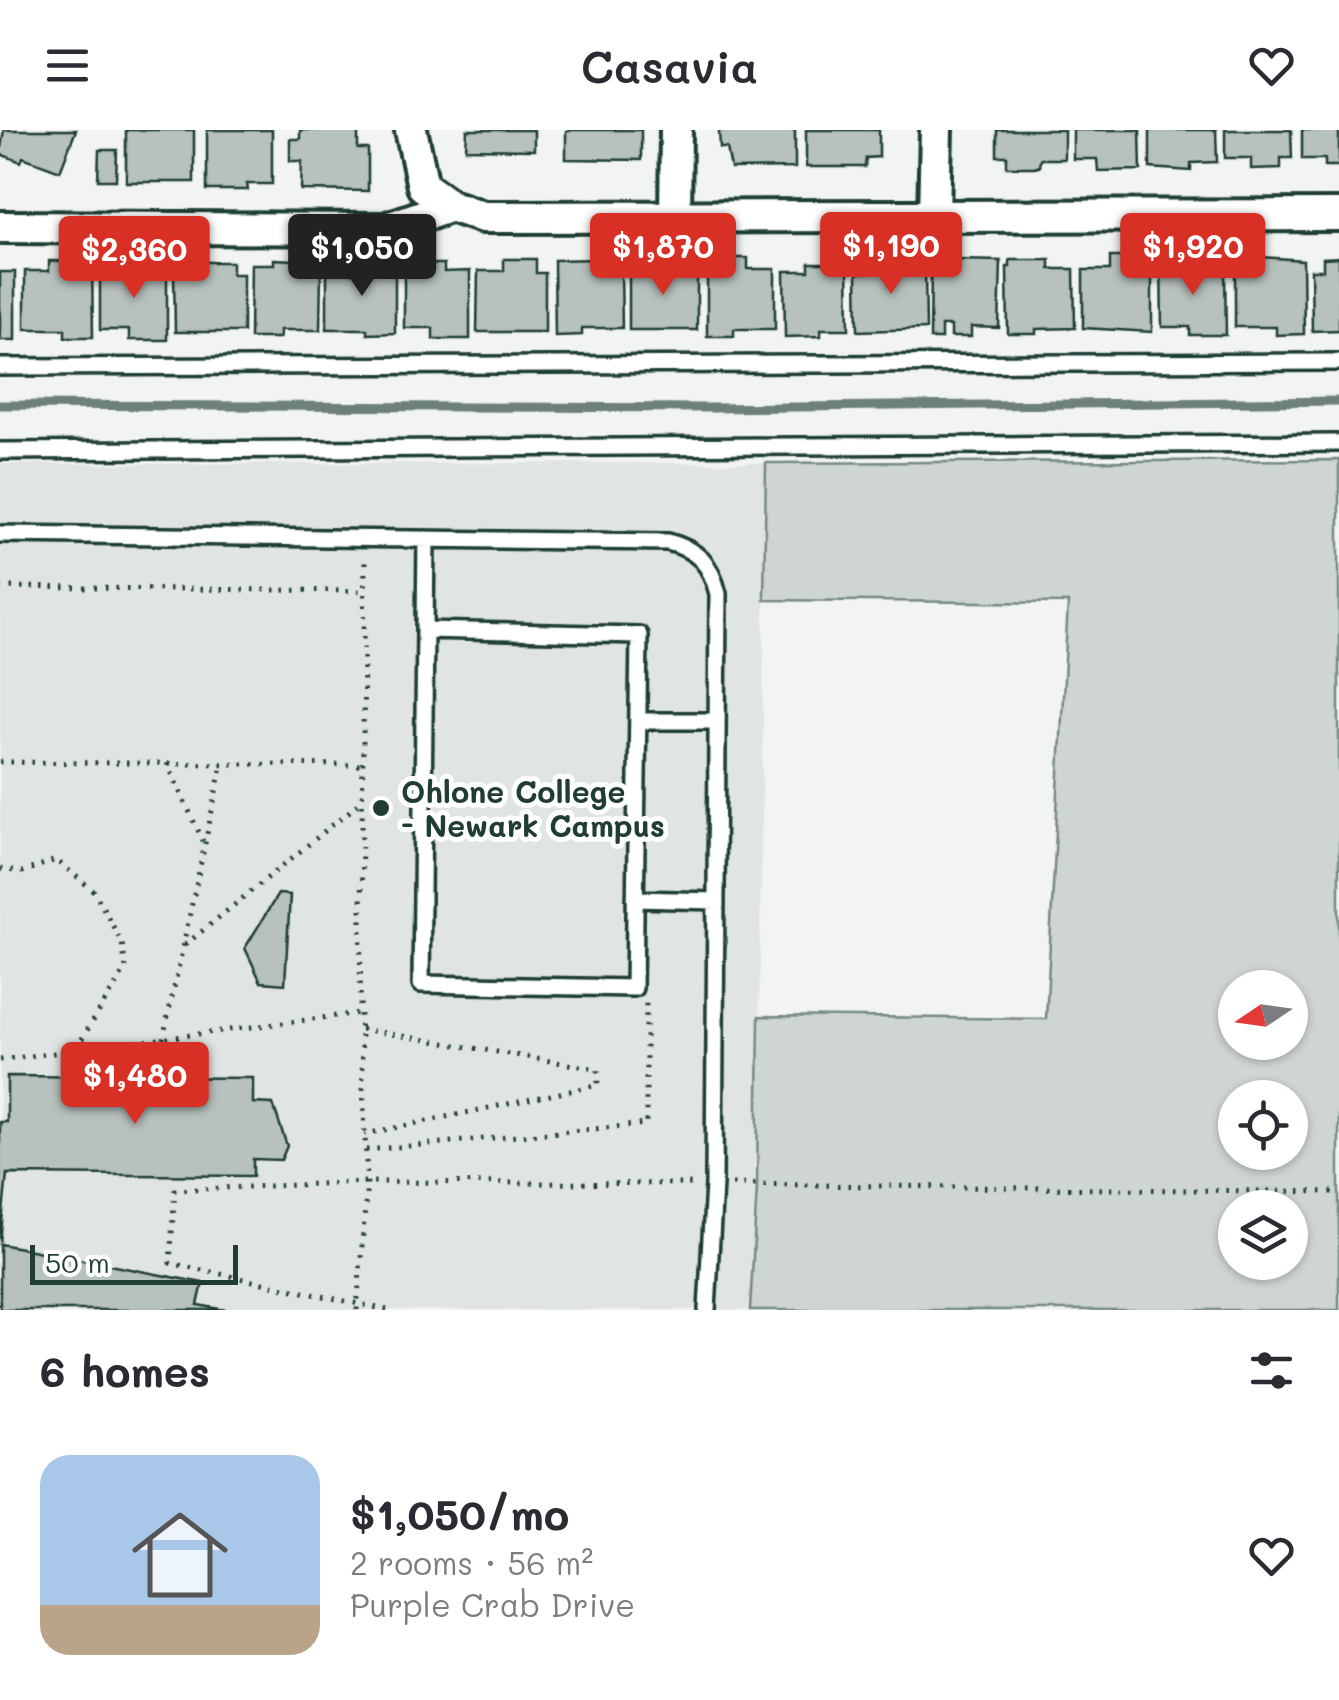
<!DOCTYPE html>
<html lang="en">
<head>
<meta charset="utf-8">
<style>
  body { margin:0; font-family:Mali,sans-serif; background:#f7f7f7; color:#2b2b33; height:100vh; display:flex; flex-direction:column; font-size:38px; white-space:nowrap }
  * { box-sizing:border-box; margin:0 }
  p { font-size:32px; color:#7c7c81 }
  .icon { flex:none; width:55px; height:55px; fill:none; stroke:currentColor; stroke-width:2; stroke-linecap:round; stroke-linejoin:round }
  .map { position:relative; height:1180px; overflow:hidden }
  .details { display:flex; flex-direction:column; background:#fff; flex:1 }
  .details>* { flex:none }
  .needle { width:65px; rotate:257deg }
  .tools { position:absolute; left:1218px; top:840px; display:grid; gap:20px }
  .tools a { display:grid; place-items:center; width:90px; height:90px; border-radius:50%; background:#fff; box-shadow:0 2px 8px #0004; font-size:50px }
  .scale { position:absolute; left:30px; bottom:25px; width:208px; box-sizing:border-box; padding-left:10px; border:5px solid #1f3d34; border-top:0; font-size:28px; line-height:35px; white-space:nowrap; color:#1f3d34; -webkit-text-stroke:8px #fff; paint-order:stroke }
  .price { position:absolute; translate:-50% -85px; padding:0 22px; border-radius:10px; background:#d93025; color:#fff; font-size:32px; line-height:65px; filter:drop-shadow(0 2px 5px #0008) }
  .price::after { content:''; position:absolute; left:50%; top:60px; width:30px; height:22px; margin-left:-15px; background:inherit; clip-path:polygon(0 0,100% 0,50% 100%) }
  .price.current { background:#222; color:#fff }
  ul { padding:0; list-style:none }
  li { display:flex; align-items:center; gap:30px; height:250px; padding:0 40px }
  li span { display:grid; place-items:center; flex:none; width:280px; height:200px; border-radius:30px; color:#555 }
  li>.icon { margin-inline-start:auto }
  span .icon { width:120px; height:120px; fill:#fffc; stroke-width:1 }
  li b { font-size:42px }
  h2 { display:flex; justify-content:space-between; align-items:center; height:120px; padding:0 40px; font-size:42px }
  header { display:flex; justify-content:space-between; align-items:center; height:130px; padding:0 40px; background:#fff; font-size:45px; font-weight:600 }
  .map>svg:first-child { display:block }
  .built { fill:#e0e4e3 }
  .green { fill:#ced5d3; stroke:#768984; stroke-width:2.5; fill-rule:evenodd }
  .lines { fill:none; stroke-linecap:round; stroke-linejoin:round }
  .stream { stroke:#6d807b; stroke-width:9 }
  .building { fill:#b7c1bd; stroke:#1f3d34; stroke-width:2.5 }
  .lane-casing { stroke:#1f3d34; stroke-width:22 }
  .street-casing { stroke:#1f3d34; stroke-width:38 }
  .path { stroke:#1f3d34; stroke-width:5; stroke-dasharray:2.5 8; stroke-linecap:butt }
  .lane { stroke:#fff; stroke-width:15 }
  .street { stroke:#fff; stroke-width:30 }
  .poi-dot { fill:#1f3d34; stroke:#fff; stroke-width:4 }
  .labels { text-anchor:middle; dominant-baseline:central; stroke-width:10; stroke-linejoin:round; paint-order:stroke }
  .poi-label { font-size:30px; font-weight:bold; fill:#1f3d34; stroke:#fff; text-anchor:start }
</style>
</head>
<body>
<header><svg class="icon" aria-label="menu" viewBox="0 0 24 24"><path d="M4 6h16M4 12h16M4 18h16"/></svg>Casavia<svg class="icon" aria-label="heart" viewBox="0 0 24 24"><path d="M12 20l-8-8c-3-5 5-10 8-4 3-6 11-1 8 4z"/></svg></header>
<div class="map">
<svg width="1339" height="1180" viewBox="0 0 1339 1180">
  <rect width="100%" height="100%" fill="#f2f3f3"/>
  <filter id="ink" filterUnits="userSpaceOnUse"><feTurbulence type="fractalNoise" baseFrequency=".01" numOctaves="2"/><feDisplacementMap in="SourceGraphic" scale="20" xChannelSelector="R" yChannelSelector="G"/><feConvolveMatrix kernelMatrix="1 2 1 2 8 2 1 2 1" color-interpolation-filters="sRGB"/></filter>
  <g filter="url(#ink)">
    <!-- built -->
    <path class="built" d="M766,333L757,1055L750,1180H0V334Z"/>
    <!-- green -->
    <path class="green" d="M1339,330V1180H750L757,1057L759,886L1046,889L1068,473L764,470L766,333ZM1235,858H1290V912H1235ZM1235,968H1290V1022H1235ZM1235,1078H1290V1132H1235Z"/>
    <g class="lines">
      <!-- stream -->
      <path class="stream" d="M0,275L712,278L1339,271"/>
    </g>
    <!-- building -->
    <path class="building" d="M4,0H76L60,41L23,27L21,32L0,24Z
      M126,0H194V52H126Z
      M207,0H272V54H247L248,60H207Z
      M300,0H358V19H368V61L301,60L302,31H290V9H300Z
      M467,0H534V20L466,19Z
      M573,0H641V30L566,29V1Z
      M719,0H795V38L731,39L727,18H720Z
      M806,0H879V27L866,28L865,37H806Z
      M997,0H1064V29H1040L1039,37H1007V26H997Z
      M1073,0H1140L1141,40L1098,41L1097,29H1073Z
      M1150,0H1216L1217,32L1191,33V41L1150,38Z
      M1225,0H1291L1292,28H1281V38L1251,39V28H1225Z
      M1302,0H1339V36H1325V29H1302Z
      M99,20H117L116,50H98Z
      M1110,127H1141L1142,142H1152V202L1083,198V140H1110Z
      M1261,127L1303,130L1304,204L1276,205V197H1235V138H1261Z
      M1339,127V200L1312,201L1311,140H1323V128Z
      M728,128H748V139H775V199H734V206H707V132H728Z
      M869,128H899L900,139H925L926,199L858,201L857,143L869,142Z
      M274,129L294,130V140H321L320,200H280V208H250L251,134H274Z
      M504,129H536V143H545V202H477L478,141H504Z
      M597,129V139H621L622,198H582V205L555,206L554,130Z
      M354,130H383V143H395V203L367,204V199H327V143H354Z
      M655,130H685L686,143L697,144V200H629V140H655Z
      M957,130L1001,131L999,198L971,197V207H951V196H941V209H930L931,137L957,138Z
      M1010,130H1050V139H1074L1075,198L1036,199V204H1008L1007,137H1010Z
      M49,131H92L93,207H65V199H25V141H49Z
      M1161,131H1202V140H1225L1226,205H1190V197H1162Z
      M202,132H232V144H243V202H175L174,141H202Z
      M100,133H141V142H167V210H129V200H100Z
      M809,133H848L849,199H821V206L785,207L784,141H809Z
      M404,134H444V142L470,141V209H433V198H404Z
      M0,142H15V210H0Z
      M278,764L290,765L285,854L261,852L245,818Z
      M7,946L253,948V973L273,974L287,1016L281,1030L253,1029V1046L7,1044L0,1112V992H7Z
      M0,1114L203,1153L198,1175L226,1180H0Z"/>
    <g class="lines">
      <!-- lane casing -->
      <g class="lane-casing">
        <path id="lane" d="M0,237L1339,232
          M0,321C446,321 893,312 1339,313
          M0,404L668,412C698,420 711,434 718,464L714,1054L707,1180
          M425,500L639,505L634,858L421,854L426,409
          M638,591H717
          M635,769L716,771"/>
      </g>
      <!-- street casing -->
      <g class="street-casing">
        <path id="street" d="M411,0L423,56L451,76L483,87L1339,85
          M675,86L676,0
          M934,86L936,0
          M0,97L385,99L451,76"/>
      </g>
      <!-- path -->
      <path class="path" d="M0,457L364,461
        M0,632L363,635
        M167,633L203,711
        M0,739L22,742L56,730L94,761L122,813L126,838L75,920
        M185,815L362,671
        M361,899L598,939V955L365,1004
        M163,909L222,634
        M0,930L359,883
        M366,1020L646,994V873
        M732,1054L1339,1062
        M357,1180L367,1052L360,883L365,429
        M387,1180L170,1133L175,1060L367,1052L696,1054"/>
      <!-- lane -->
      <use href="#lane" class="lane"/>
      <!-- street -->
      <use href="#street" class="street"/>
    </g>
  </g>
  <!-- markers -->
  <circle class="poi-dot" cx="381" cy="678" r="10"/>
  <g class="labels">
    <!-- poi labels -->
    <g class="poi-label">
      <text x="401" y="661">Ohlone College<tspan x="401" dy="34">- Newark Campus</tspan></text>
    </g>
  </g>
</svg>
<div class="tools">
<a><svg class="needle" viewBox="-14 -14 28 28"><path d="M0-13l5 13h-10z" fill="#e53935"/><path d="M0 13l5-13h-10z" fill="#7c7c81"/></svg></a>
<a><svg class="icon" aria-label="locate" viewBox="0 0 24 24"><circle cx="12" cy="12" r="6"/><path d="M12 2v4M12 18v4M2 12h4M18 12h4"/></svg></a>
<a><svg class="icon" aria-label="layers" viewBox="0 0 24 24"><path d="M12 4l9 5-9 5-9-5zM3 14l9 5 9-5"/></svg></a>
</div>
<div class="scale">50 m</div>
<b class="price" style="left:891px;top:167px">$1,190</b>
<b class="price" style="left:663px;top:168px">$1,870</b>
<b class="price" style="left:1193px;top:168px">$1,920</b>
<b class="price current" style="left:362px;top:169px">$1,050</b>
<b class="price" style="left:134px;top:171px">$2,360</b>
<b class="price" style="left:135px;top:997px">$1,480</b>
</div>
<section class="details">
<h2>6 homes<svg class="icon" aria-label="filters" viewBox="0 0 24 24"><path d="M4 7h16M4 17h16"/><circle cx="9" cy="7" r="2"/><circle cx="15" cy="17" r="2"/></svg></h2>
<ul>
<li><span style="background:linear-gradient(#a9c7e8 75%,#b9a48a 0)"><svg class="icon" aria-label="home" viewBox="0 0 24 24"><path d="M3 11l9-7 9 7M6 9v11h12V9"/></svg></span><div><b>$1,050/mo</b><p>2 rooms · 56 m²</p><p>Purple Crab Drive</p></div><svg class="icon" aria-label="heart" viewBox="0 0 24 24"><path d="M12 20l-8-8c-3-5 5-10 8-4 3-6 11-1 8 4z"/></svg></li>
</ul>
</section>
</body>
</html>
